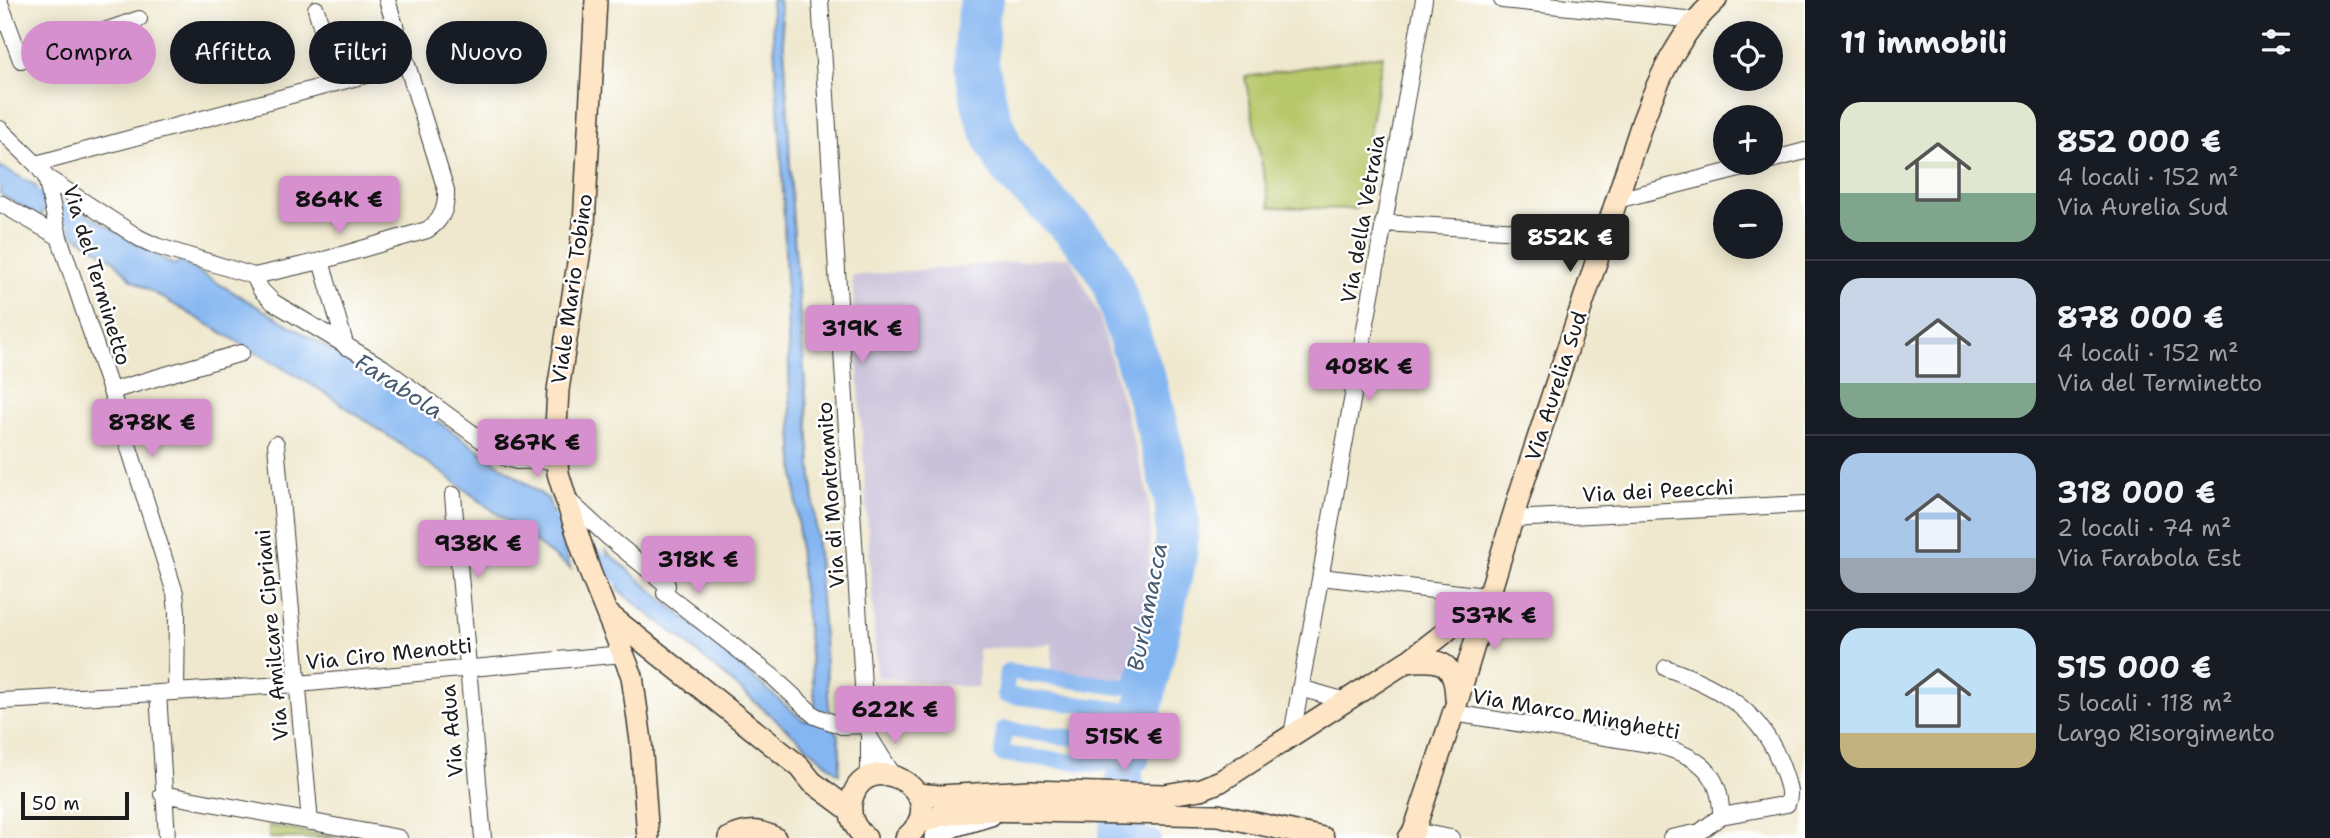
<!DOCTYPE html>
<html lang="it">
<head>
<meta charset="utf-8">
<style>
  body { margin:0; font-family:"Shantell Sans",sans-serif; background:#242831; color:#f1f3f6; height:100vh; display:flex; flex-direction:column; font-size:26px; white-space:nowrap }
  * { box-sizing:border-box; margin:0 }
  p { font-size:23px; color:#9ea1a6 }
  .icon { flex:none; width:38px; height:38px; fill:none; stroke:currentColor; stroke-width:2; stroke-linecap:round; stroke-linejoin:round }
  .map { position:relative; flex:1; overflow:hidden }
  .sheet { display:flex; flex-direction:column; background:#171b24; width:525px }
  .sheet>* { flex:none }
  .hud { position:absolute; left:21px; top:21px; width:665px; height:63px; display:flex; gap:14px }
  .fabs { position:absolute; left:1713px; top:21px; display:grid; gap:14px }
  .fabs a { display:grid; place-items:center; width:70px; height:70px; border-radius:50%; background:#171b24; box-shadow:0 4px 18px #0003; font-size:35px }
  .scale { position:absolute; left:21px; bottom:18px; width:108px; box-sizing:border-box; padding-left:7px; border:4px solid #1c1c1c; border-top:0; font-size:19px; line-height:24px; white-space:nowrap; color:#1c1c1c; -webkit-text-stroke:5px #fff; paint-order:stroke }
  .price { position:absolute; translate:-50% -60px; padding:0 16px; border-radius:7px; background:#d690ce; color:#111; font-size:23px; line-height:46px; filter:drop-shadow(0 2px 4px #0008) }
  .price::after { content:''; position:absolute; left:50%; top:42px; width:21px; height:16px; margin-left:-10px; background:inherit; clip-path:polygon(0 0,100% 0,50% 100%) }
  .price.on { background:#222; color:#fff }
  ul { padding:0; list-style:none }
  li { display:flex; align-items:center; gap:21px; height:175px; padding:0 35px }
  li+li { border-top:2px solid #363941 }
  li span { display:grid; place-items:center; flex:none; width:196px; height:140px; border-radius:21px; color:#555 }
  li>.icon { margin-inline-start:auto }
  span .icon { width:84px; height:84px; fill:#fffc; stroke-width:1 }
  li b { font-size:30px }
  h2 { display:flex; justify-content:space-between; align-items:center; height:84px; padding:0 35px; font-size:30px }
  .chip { padding:0 24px; border-radius:32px; background:#171b24; box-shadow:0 4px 18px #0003; font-size:24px; line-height:63px }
  .chip.on { background:#d690ce; color:#111 }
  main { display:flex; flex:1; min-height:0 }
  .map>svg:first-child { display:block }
  .industrial { fill:#c8bfd8 }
  .green { fill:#b7c86b; stroke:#6a7244; stroke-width:2 }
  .water { fill:#84b6f1; stroke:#506986; stroke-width:2 }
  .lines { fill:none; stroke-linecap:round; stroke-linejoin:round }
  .canal { stroke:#84b6f1; stroke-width:16 }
  .river { stroke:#84b6f1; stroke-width:26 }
  .minor-casing { stroke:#3c3b37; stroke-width:18 }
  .tertiary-casing { stroke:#3c3b37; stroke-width:22 }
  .secondary-casing { stroke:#3c3b37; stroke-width:24 }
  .minor { stroke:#fff; stroke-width:16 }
  .tertiary { stroke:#fff; stroke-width:19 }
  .secondary { stroke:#fde5c5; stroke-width:21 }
  .labels { text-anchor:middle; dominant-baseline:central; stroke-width:5; stroke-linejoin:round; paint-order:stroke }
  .street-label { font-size:21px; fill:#1c1c1c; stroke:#fff }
  .water-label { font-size:23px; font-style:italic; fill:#465a71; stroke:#fff }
</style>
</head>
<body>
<main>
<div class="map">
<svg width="1805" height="838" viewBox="0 0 1805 838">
  <rect width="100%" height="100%" fill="#fff"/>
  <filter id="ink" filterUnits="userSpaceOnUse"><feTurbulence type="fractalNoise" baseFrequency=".0143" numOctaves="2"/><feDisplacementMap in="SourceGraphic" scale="14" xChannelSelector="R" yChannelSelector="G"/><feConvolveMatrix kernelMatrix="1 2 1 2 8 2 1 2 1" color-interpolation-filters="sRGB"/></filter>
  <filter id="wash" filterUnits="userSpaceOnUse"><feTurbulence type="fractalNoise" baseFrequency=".00686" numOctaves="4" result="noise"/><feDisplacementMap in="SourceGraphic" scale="28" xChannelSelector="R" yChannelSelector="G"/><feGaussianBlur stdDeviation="1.57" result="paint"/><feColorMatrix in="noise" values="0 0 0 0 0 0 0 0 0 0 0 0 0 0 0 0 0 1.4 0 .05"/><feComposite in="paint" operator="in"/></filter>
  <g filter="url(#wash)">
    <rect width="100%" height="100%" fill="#efe8ce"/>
    <!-- industrial -->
    <path class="industrial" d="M1070,257L1099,315L1148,494L1151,531L1148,580L1132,667L1121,679L1105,681L1052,669V644L978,649L979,688L877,677L852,276Z"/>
    <!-- green -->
    <path class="green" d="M1383,55L1356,209L1270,207L1245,77Z
      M269,826L337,838H269Z"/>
    <!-- water -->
    <path class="water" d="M771,0H779C789,74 788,148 793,222C805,388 818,553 830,719C841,735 841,754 839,774L678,636L620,592L606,551L803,720H817L800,559L790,395L782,166Z
      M0,166L36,186L43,219L0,194Z
      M68,203L174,265L180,261L364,369L548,499L571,569L444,474L322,391L132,280L112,259L71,233Z"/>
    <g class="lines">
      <!-- canal -->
      <path class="canal" d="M968,0C958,49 962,96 982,142C988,156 995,171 1006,183C1039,217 1078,243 1100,286L1144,430L1163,505V541L1158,573L1138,666L1132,684L1121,687L1008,671L1005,695L1122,710L1123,717L1114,743L1004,729L1002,754L1094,764L1116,762L1106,838
        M996,0L991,19V63L1001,110L1014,142L1030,166L1110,249L1123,276L1157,375L1187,493L1191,522L1189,557L1146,747L1141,751V762L1136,763L1134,774L1137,785L1132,830L1137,833L1153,838
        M0,178L87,226
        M542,516L629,583"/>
      <!-- river -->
      <path class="river" d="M976,0L971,52L976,95L982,116L1000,152L1018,177L1097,259L1112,298L1154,432L1175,519L1168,572L1121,774L1120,838"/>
    </g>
  </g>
  <g filter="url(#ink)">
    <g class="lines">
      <!-- minor casing -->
      <g class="minor-casing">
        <path id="minor" d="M820,0L865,717L869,735V778
          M1502,0L1695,20
          M0,3L21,60L139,19
          M316,9L338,82
          M0,129L36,164L46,177L59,237L111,391L175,593L177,612L176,692
          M1771,160L1805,151
          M36,164L406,64
          M46,177L139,238L156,246L254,276L261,290L273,302L382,367L506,458L517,461L556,460
          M1617,200L1763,163
          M0,203L59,237
          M1383,223L1605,236
          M321,261L346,347
          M254,276L321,261L427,230C442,221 447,207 446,190L387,0
          M111,391L241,353
          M276,444L310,822
          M453,495L483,838
          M566,498L607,536L667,585L665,593L772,676L815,716L842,726L866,725
          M1513,519L1805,504
          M1321,577L1485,596
          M1666,668C1723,688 1764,713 1784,773C1787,784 1792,793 1787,804L1721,816
          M1300,688L1346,701
          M158,693L298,684L623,654
          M0,701L158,693L167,838
          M1453,713L1656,745C1696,755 1722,771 1721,816
          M1292,735L1424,0
          M870,738L893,775
          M162,794L399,838
          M1415,838L1414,831L1451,838
          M1671,838L1700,832L1721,816"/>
      </g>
      <!-- tertiary casing -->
      <g class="tertiary-casing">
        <path id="tertiary" d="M934,838L954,827L991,816"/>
      </g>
      <!-- secondary casing -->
      <g class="secondary-casing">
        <path id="secondary" d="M596,0L584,225L558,390L555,445L558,473L565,496L590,572L632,676L641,741L648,838
          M607,613L800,767L812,782L851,811
          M1407,662L1442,635L1489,592
          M918,794L939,796L1030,791L1164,795L1201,789L1221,781L1406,662C1440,658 1455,661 1456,699
          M918,824L941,815L983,810L1218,815L1323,838
          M729,838C746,830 758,829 775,838
          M866,838C856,830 849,818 851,804C861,741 959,792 906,838
          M1409,838L1414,831L1456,705L1521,490L1642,123C1659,77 1679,33 1716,0"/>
      </g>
      <!-- minor -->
      <use href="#minor" class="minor"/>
      <!-- tertiary -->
      <use href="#tertiary" class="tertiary"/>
      <!-- secondary -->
      <use href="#secondary" class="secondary"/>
    </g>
  </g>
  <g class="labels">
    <!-- street labels -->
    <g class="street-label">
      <text transform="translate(1363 219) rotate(-80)">Via della Vetraia</text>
      <text transform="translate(97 275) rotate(73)">Via del Terminetto</text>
      <text transform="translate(572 289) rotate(-82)">Viale Mario Tobino</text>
      <text transform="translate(1556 386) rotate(-72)">Via Aurelia Sud</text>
      <text transform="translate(1658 491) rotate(-3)">Via dei Peecchi</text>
      <text transform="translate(831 495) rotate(-94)">Via di Montramito</text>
      <text transform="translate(272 635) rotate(-95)">Via Amilcare Cipriani</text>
      <text transform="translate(389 654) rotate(-6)">Via Ciro Menotti</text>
      <text transform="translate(1576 714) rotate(10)">Via Marco Minghetti</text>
      <text transform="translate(452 731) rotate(-95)">Via Adua</text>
    </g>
    <!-- water labels -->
    <g class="water-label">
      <text transform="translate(399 386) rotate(33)">Farabola</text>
      <text transform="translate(1147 607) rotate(-79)">Burlamacca</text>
    </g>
  </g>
</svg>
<div class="fabs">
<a><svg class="icon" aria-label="locate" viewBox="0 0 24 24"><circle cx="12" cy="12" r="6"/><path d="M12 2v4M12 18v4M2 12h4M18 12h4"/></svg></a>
<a>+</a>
<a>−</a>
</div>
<div class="scale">50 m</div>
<b class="price" style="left:339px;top:236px">864K €</b>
<b class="price on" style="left:1570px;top:274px">852K €</b>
<b class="price" style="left:862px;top:365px">319K €</b>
<b class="price" style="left:1369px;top:403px">408K €</b>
<b class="price" style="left:152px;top:459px">878K €</b>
<b class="price" style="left:537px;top:479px">867K €</b>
<b class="price" style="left:478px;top:580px">938K €</b>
<b class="price" style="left:698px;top:596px">318K €</b>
<b class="price" style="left:1494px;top:652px">537K €</b>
<b class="price" style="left:895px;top:746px">622K €</b>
<b class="price" style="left:1124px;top:773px">515K €</b>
<div class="hud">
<a class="chip on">Compra</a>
<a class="chip">Affitta</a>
<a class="chip">Filtri</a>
<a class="chip">Nuovo</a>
</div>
</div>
<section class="sheet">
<h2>11 immobili<svg class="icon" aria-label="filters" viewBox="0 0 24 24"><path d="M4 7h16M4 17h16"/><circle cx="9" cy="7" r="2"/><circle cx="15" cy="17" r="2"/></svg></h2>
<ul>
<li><span style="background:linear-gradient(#dfe7d0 65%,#7fa58c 0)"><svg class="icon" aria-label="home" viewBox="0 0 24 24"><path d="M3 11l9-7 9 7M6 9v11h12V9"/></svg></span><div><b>852 000 €</b><p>4 locali · 152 m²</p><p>Via Aurelia Sud</p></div></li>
<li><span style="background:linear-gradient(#c9d6e8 75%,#7fa58c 0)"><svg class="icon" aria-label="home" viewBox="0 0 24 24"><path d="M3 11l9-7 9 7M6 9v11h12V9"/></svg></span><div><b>878 000 €</b><p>4 locali · 152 m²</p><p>Via del Terminetto</p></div></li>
<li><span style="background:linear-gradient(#a9c7e8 75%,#9aa5b1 0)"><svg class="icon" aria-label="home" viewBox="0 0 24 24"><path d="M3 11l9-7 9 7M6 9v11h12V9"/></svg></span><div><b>318 000 €</b><p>2 locali · 74 m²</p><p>Via Farabola Est</p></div></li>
<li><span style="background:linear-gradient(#bfe0f5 75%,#c2b280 0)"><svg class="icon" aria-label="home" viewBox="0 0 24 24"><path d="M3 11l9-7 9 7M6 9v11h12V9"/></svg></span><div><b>515 000 €</b><p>5 locali · 118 m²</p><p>Largo Risorgimento</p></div></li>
</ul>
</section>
</main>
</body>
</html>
